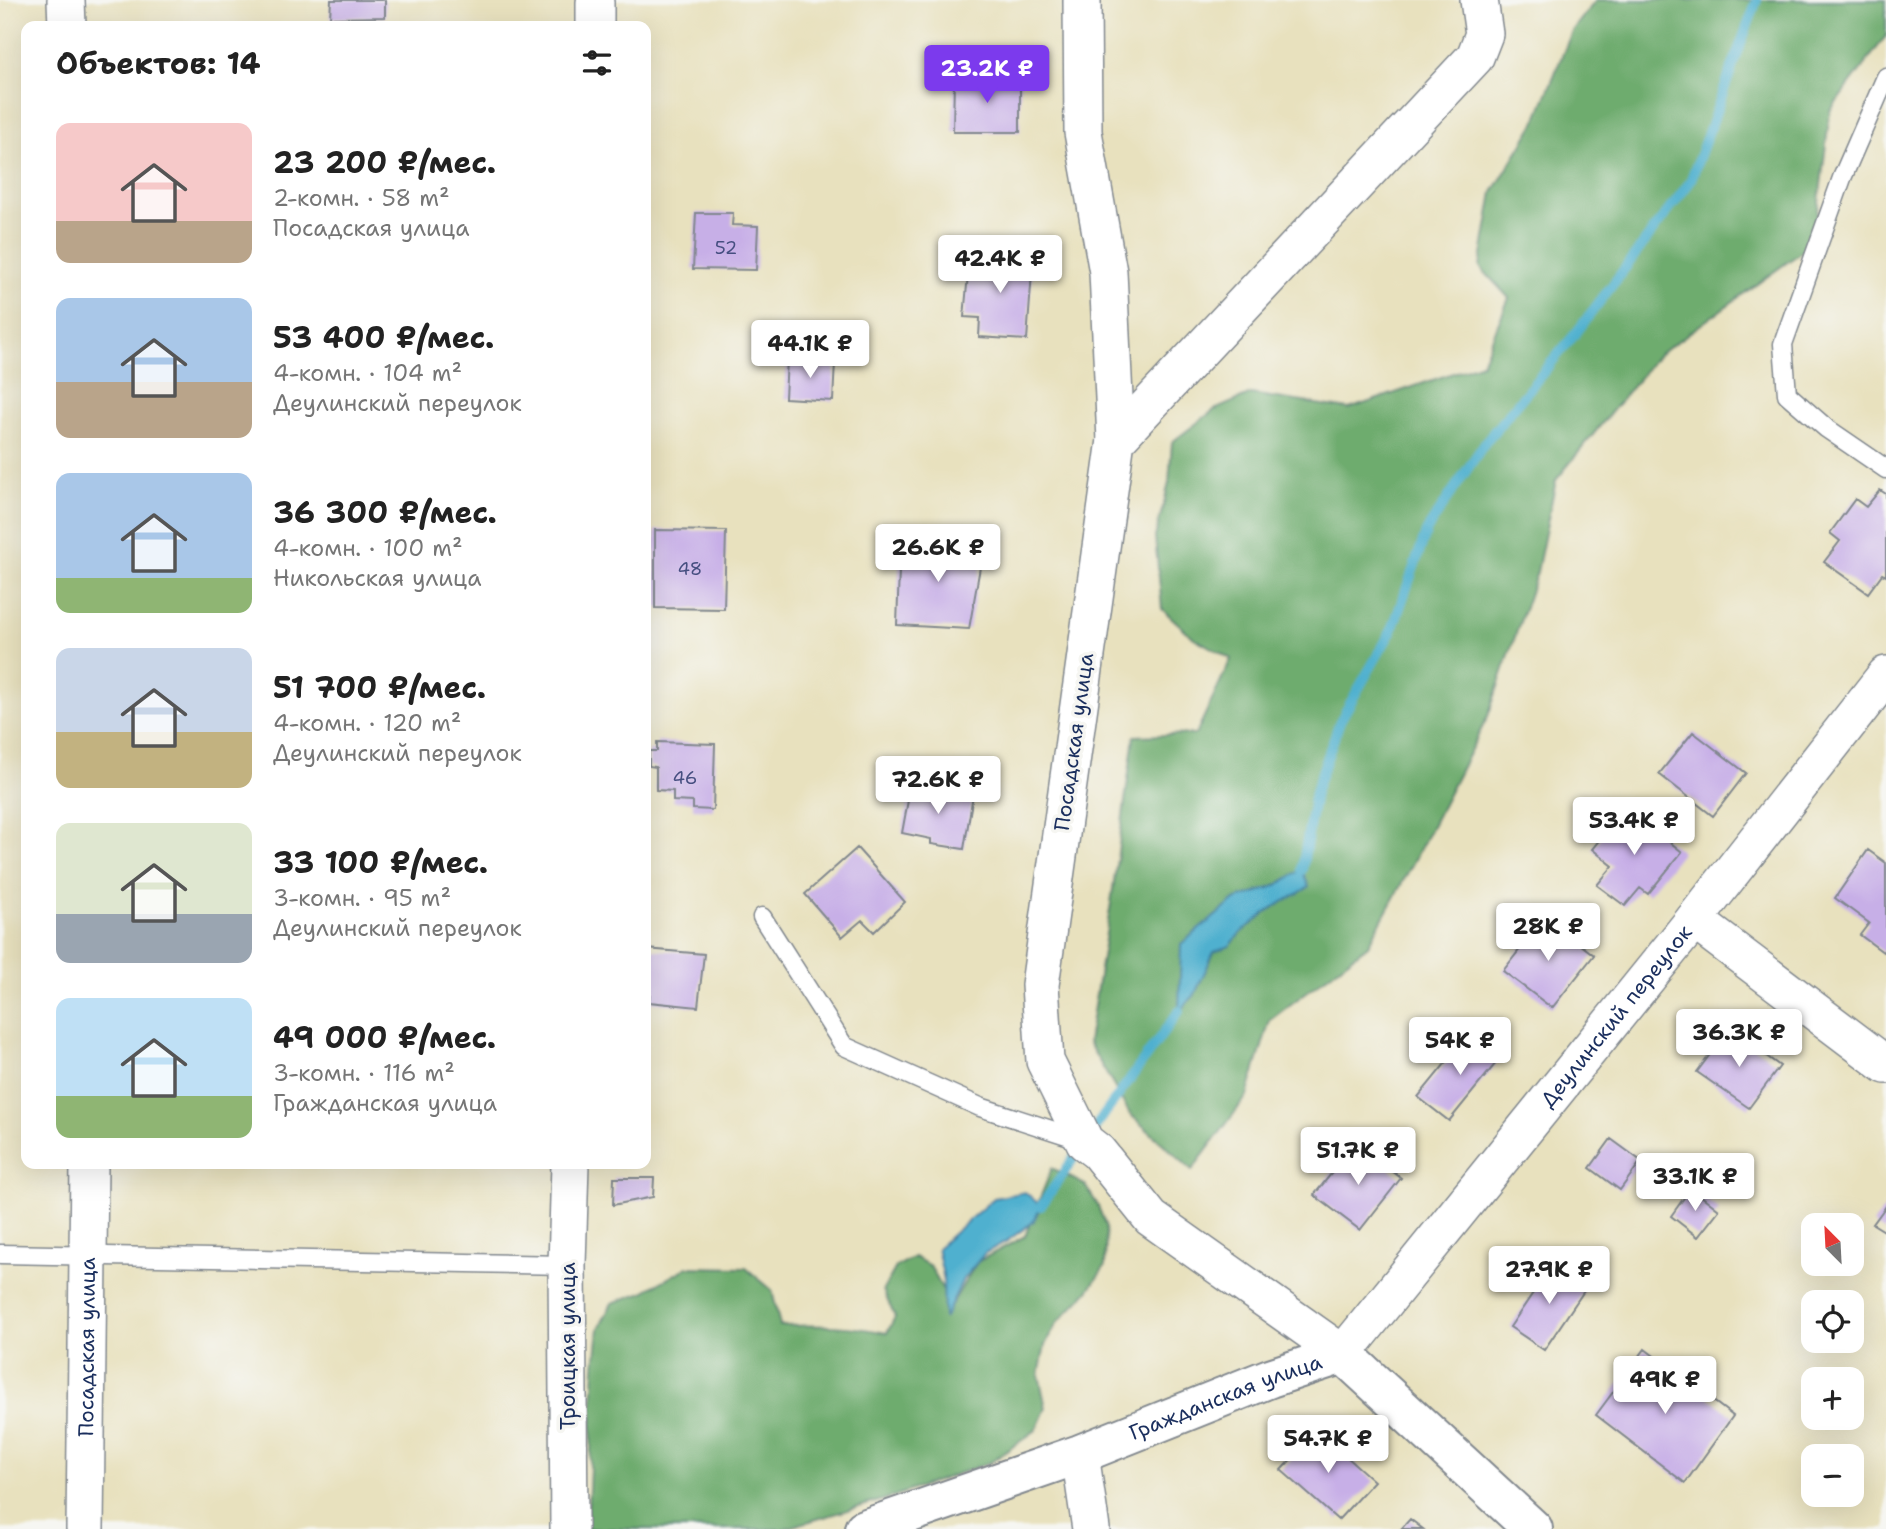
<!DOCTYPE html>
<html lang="ru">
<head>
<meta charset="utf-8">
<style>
  body { margin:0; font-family:"Shantell Sans",sans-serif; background:#f2f2f2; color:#222; height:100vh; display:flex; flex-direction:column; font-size:26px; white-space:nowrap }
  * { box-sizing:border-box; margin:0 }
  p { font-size:23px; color:#767676 }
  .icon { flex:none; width:38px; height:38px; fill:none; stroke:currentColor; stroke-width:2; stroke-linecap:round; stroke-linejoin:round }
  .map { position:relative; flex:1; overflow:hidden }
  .panel { position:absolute; left:21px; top:21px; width:630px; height:1148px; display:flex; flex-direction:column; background:#fff; border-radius:14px; box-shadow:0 7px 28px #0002 }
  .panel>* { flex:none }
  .needle { width:46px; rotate:336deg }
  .tools { position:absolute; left:1801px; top:1213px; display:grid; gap:14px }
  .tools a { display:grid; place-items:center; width:63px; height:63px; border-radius:14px; background:#fff; box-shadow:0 7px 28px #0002; font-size:35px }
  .price { position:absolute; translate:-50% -60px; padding:0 16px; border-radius:7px; background:#fff; color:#222; font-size:23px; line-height:46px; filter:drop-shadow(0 2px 4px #0008) }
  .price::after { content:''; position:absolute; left:50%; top:42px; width:21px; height:16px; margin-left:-10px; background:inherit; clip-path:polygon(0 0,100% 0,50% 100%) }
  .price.on { background:#7c3aed; color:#fff }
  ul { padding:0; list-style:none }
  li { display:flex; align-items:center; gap:21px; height:175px; padding:0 35px }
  li span { display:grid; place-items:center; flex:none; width:196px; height:140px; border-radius:14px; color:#555 }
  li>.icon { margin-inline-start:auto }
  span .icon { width:84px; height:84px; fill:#fffc; stroke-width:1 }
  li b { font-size:30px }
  h2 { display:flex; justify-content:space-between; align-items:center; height:84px; padding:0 35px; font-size:30px }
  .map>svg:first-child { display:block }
  .forest { fill:#6eac6e; stroke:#446e66; stroke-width:2 }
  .water { fill:#50b0cf; stroke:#367096; stroke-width:2 }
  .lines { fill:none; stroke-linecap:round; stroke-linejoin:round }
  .stream { stroke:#50b0cf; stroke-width:10 }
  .building { fill:#c7afe7 }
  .service-casing { stroke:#82888e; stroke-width:21 }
  .minor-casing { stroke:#82888e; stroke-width:40 }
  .tertiary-casing { stroke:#82888e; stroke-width:42 }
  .service { stroke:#fff; stroke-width:18 }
  .minor { stroke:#fff; stroke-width:37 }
  .tertiary { stroke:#fff; stroke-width:38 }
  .labels { text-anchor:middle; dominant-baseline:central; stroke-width:7; stroke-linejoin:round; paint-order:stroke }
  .number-label { font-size:18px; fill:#464f80 }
  .street-label { font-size:21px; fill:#1b2f5e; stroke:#f6f6f2 }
</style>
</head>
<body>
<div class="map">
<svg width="1886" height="1529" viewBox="0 0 1886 1529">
  <rect width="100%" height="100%" fill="#f6f6f2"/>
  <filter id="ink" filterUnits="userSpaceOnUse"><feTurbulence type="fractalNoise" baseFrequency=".0143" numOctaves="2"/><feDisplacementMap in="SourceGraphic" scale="14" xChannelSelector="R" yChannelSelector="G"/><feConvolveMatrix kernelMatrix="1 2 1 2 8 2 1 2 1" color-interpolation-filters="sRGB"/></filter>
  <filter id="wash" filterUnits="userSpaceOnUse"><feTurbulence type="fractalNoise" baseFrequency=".00686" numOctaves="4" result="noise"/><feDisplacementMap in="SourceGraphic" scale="28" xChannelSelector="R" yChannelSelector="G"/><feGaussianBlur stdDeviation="1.57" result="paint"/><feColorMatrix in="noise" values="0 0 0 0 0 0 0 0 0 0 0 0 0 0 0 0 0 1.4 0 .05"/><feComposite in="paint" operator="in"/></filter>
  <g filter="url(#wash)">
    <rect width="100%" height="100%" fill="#e8e1be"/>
    <!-- forest -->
    <path class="forest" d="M1596,0H1886V36L1830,111L1814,243L1657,356L1556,480L1537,572L1488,716L1413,863L1368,945L1270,1020L1247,1096L1192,1170L1130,1114L1088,1042L1111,903L1134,736L1196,734L1231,659L1194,638L1162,609L1155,537L1169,483L1172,442L1214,410L1251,394L1349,409L1482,363L1509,298L1480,267L1493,192L1535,123L1572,31Z
      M1052,1168L1085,1185L1097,1204L1106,1226L1105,1266L1088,1291L1057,1323L1045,1345L1039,1375L1046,1408L1036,1430L991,1462L886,1499L783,1529H587L595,1366L599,1328L612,1303L643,1292L688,1267L746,1268L772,1290L780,1326C817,1325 851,1325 887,1333L895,1317L883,1290L896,1267L914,1257L930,1266L944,1292V1317L977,1262L1025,1236Z"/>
    <!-- water -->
    <path class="water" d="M1302,870L1309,887L1271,909L1242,932L1230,946L1214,952L1194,996L1179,1011L1181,944L1235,900L1275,886Z
      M1025,1192L1041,1206L1033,1222L1007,1241L985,1253L963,1279L944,1319L943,1275L937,1248L994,1198Z"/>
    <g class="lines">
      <!-- stream -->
      <path class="stream" d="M1302,870L1315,792L1340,721L1392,630L1427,530L1486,441L1576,333L1690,182L1757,0
        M1091,1133L1179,1011
        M1041,1206L1080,1149"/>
    </g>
    <g id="blocks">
      <!-- building -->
      <path class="building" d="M331,0H385V17L330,18Z
        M954,78H1020V132H953Z
        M696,213H733L732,225L758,226L756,270L693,269Z
        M970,253L1033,258L1027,340L979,337L980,318L964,317Z
        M787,359L835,362L833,401L785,398Z
        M1880,490L1886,494V576L1882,574L1868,593L1824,562L1840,541L1830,533L1855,499L1866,507Z
        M655,530L726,531L724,609L655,608Z
        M900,543L984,545L969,629L897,625Z
        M1693,732L1746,773L1713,816L1659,774Z
        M657,742L715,744L713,810L693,809V802L673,801V791L656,790V767L649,766V751H657Z
        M911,784L973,795L964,849L931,844V839L902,833Z
        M1626,807L1682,852L1648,894L1640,888L1625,906L1597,885L1613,866L1592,849Z
        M857,848L905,902L874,932L862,920L842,937L805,894Z
        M1868,850L1886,863V948L1883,952L1860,935L1869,923L1835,898Z
        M1545,917L1594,955L1552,1008L1503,971Z
        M646,949L704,954L698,1007L649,1002L650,992H646Z
        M1729,1029L1780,1066L1749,1108L1697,1072Z
        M1471,1032L1501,1057L1449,1121L1418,1097Z
        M1611,1139L1641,1161L1620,1190L1590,1168Z
        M1356,1143L1401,1178L1360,1230L1314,1195Z
        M614,1178H654L653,1197L613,1205Z
        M1691,1188L1719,1210L1698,1237L1671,1216Z
        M1886,1206V1232L1873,1224Z
        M1554,1262L1588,1285L1544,1350L1510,1327Z
        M1645,1349L1733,1416L1685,1483L1596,1415Z
        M1318,1431L1374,1481L1338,1520L1281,1470Z
        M1410,1519L1423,1529H1401Z"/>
    </g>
  </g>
  <g filter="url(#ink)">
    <use href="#blocks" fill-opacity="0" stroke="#82888e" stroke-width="2"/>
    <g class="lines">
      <!-- service casing -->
      <g class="service-casing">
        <path id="service" d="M1886,77L1842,178L1783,344L1787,394L1826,428L1886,469
          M762,917L844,1046L980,1107L1082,1140
          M0,1254L567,1265"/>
      </g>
      <!-- minor casing -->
      <g class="minor-casing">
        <g id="minor">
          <path d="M66,0L67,26"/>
          <path id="s1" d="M1082,0L1083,132L1108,272L1116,440L1040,985L1045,1061L1085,1142L1098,1152L1151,1218L1343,1354L1694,920L1886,675"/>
          <path d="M595,26V2"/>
          <path d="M1116,440L1475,57L1484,34L1479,0"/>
          <path d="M1694,920L1886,1065"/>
          <path d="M1080,1454L1091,1529"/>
          <path id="s2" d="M85,1529L89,1164"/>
          <path d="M569,1529L567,1265L570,1164"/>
        </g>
      </g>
      <!-- tertiary casing -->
      <g class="tertiary-casing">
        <g id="tertiary">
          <path id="s3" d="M864,1529L1080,1454L1270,1378L1343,1354L1533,1529"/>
        </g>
      </g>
      <!-- service -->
      <use href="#service" class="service"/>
      <!-- minor -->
      <use href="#minor" class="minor"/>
      <!-- tertiary -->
      <use href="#tertiary" class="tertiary"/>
    </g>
  </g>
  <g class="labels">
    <!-- number labels -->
    <g class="number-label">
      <text x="726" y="248">52</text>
      <text x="690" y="569">48</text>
      <text x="685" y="778">46</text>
    </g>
    <!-- street labels -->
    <g class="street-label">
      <text transform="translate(1074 742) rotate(-82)">Посадская улица</text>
      <text stroke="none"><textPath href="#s1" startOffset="1930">Деулинский переулок</textPath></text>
      <text stroke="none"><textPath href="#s2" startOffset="182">Посадская улица</textPath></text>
      <text transform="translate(568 1346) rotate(-90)">Троицкая улица</text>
      <text stroke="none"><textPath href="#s3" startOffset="385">Гражданская улица</textPath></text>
    </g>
  </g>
</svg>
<div class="tools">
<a><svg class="needle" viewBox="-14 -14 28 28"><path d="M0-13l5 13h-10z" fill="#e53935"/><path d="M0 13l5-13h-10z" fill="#767676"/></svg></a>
<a><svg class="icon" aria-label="locate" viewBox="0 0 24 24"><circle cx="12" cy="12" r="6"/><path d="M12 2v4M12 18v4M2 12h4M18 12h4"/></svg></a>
<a>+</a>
<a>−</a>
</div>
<b class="price on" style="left:987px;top:105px">23.2K ₽</b>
<b class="price" style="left:1000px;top:295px">42.4K ₽</b>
<b class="price" style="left:810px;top:380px">44.1K ₽</b>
<b class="price" style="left:938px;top:584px">26.6K ₽</b>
<b class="price" style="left:938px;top:816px">72.6K ₽</b>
<b class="price" style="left:1634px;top:857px">53.4K ₽</b>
<b class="price" style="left:1548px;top:963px">28K ₽</b>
<b class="price" style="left:1739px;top:1069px">36.3K ₽</b>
<b class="price" style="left:1460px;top:1077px">54K ₽</b>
<b class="price" style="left:1358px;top:1187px">51.7K ₽</b>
<b class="price" style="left:1695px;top:1213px">33.1K ₽</b>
<b class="price" style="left:1549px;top:1306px">27.9K ₽</b>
<b class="price" style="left:1665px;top:1416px">49K ₽</b>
<b class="price" style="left:1328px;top:1475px">54.7K ₽</b>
<section class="panel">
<h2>Объектов: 14<svg class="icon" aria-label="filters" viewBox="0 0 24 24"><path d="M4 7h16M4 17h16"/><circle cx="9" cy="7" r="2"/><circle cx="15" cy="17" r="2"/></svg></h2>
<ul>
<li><span style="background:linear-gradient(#f6c9c9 70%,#b9a48a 0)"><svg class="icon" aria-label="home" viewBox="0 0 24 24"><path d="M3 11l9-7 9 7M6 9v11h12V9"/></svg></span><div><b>23 200 ₽/мес.</b><p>2-комн. · 58 m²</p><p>Посадская улица</p></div></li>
<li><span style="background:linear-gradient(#a9c7e8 60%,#b9a48a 0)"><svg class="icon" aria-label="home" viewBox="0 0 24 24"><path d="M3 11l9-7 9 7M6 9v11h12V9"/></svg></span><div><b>53 400 ₽/мес.</b><p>4-комн. · 104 m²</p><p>Деулинский переулок</p></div></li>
<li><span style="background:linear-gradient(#a9c7e8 75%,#8fb573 0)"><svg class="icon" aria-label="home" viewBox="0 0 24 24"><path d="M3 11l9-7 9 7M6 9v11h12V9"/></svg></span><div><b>36 300 ₽/мес.</b><p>4-комн. · 100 m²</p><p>Никольская улица</p></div></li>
<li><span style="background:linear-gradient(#c9d6e8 60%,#c2b280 0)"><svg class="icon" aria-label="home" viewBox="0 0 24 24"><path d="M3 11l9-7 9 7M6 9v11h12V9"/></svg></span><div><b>51 700 ₽/мес.</b><p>4-комн. · 120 m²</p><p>Деулинский переулок</p></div></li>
<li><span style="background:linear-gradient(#dfe7d0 65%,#9aa5b1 0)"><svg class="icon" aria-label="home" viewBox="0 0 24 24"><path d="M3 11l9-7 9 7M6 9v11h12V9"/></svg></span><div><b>33 100 ₽/мес.</b><p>3-комн. · 95 m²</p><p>Деулинский переулок</p></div></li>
<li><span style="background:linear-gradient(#bfe0f5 70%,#8fb573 0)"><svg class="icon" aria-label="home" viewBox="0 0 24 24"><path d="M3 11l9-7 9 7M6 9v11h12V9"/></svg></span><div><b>49 000 ₽/мес.</b><p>3-комн. · 116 m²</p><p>Гражданская улица</p></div></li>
</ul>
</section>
</div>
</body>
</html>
